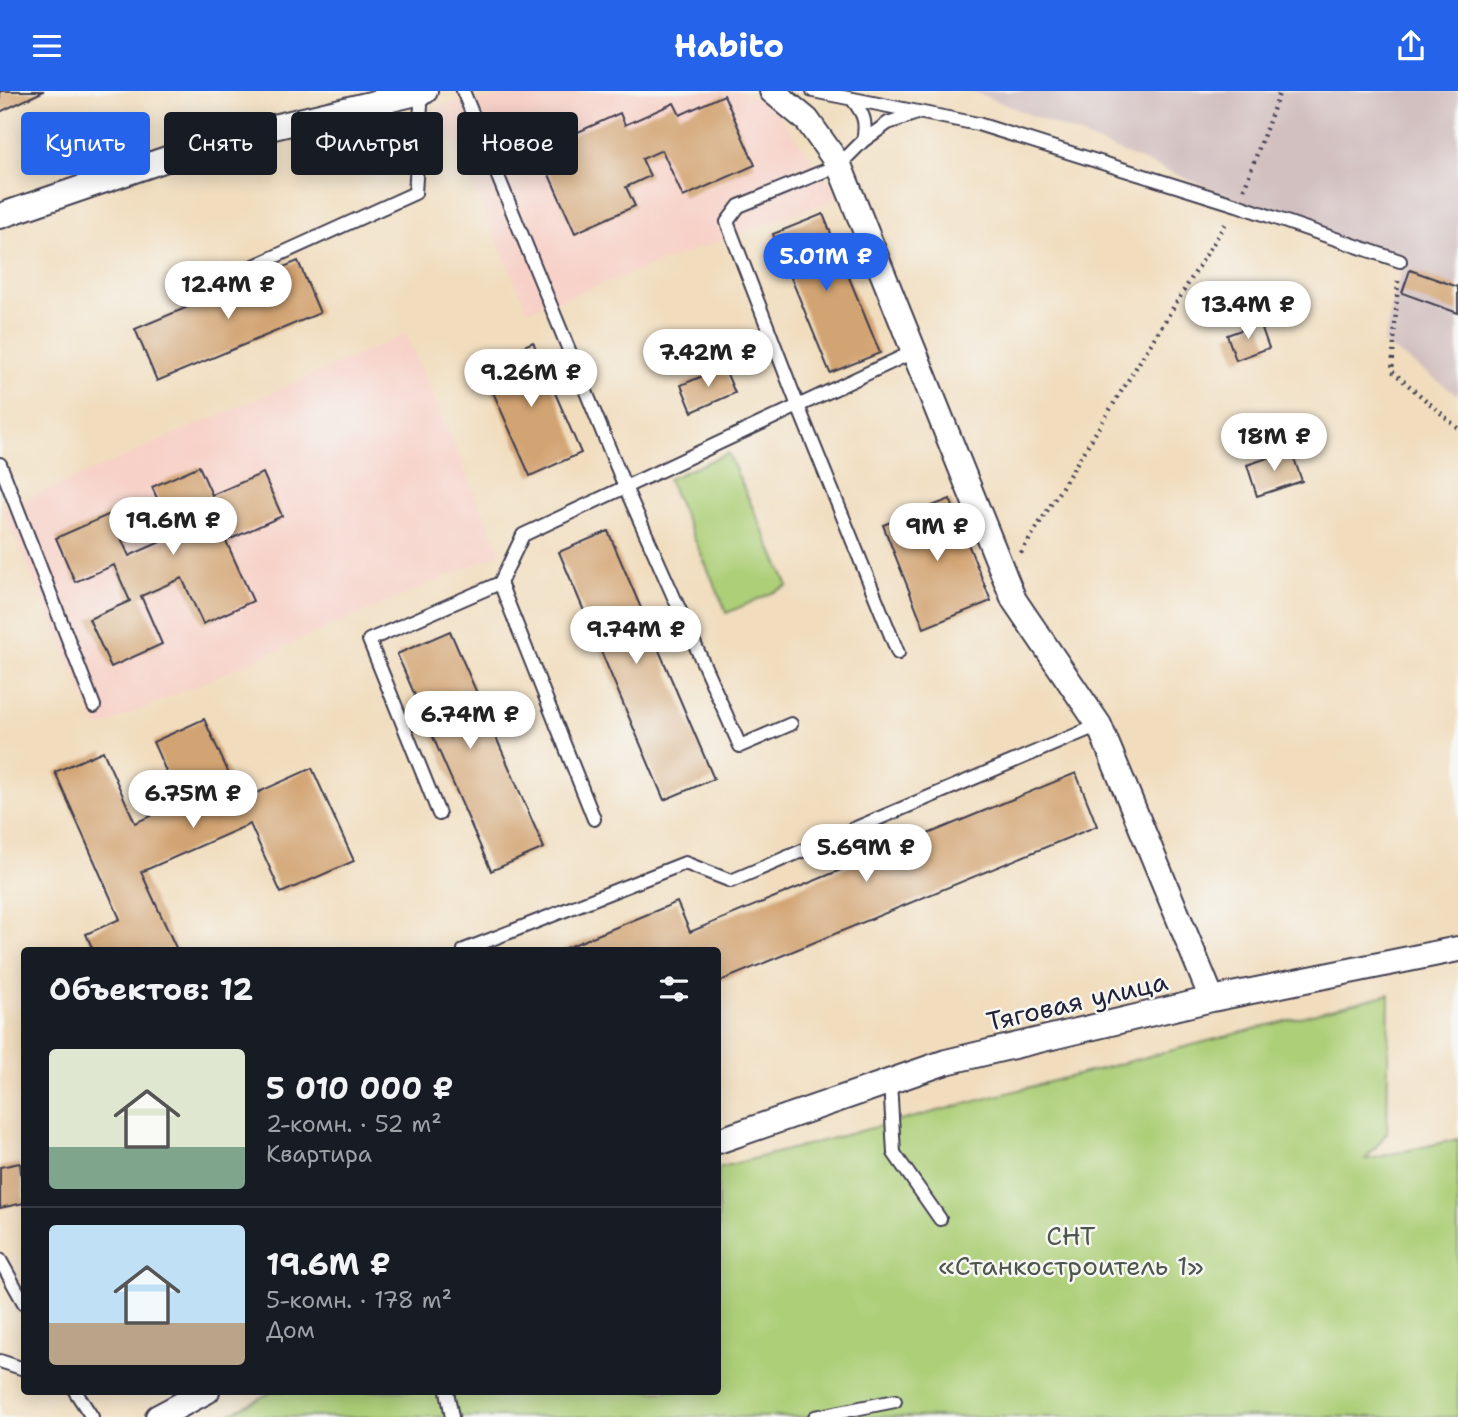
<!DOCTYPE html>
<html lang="ru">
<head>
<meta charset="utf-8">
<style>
  body { margin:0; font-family:"Shantell Sans",sans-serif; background:#20242c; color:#f1f3f6; height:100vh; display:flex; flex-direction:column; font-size:26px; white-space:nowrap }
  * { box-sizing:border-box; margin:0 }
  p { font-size:23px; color:#9ea1a6 }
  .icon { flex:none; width:38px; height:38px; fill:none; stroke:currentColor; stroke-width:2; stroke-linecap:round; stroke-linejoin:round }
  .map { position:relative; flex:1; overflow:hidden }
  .drawer { position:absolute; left:21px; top:856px; width:700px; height:448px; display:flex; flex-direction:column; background:#171b24; border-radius:7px; box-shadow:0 4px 18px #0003 }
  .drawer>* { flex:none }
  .top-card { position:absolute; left:21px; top:21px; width:700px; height:63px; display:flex; gap:14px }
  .price { position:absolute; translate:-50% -60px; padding:0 16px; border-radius:24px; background:#fff; color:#222; font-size:23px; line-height:46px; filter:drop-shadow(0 2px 4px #0008) }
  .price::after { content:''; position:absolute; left:50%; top:42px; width:21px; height:16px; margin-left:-10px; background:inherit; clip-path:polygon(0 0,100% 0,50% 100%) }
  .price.active { background:#2563eb; color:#fff }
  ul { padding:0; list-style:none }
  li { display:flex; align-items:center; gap:21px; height:175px; padding:0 28px }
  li+li { border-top:2px solid #363941 }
  li span { display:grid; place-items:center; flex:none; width:196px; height:140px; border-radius:7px; color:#555 }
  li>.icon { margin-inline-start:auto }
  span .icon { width:84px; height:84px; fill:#fffc; stroke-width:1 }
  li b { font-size:30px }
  h2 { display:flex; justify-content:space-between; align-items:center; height:84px; padding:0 28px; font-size:30px }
  .chip { padding:0 24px; border-radius:7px; background:#171b24; box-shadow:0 4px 18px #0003; font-size:24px; line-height:63px }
  .chip.active { background:#2563eb; color:#fff }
  header { display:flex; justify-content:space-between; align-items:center; height:91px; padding:0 28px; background:#2563eb; color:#fff; font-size:32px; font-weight:700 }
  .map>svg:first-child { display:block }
  .built { fill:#f7d1c8 }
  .industrial { fill:#d2bfc0 }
  .green { fill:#adcf78; stroke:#68785a; stroke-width:2 }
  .building { fill:#d3a473 }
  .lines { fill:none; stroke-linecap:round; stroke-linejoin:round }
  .service-casing { stroke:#413e4f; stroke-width:16 }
  .minor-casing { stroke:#413e4f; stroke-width:28 }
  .path { stroke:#413e4f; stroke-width:4.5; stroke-dasharray:2 5; stroke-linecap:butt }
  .service { stroke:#fff; stroke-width:12 }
  .minor { stroke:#fff; stroke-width:24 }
  .labels { text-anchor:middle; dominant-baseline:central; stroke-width:5; stroke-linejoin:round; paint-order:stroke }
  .street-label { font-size:26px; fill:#22223b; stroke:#f6f6f2 }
  .park-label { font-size:26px; fill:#4c564d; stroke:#f6f6f2 }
</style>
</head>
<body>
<header><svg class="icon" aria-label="menu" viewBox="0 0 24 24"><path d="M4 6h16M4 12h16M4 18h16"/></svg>Habito<svg class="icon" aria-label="share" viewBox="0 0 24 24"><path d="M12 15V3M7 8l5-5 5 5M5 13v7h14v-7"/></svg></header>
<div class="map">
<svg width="1458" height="1326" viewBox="0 0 1458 1326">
  <rect width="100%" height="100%" fill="#f6f6f2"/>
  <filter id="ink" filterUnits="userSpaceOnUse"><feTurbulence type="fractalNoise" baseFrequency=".0143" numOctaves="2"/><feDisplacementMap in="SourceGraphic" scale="14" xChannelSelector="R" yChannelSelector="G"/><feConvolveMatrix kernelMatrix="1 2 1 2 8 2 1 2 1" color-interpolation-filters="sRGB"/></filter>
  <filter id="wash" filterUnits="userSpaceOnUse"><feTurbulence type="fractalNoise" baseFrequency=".00686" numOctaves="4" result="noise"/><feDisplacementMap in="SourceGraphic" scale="28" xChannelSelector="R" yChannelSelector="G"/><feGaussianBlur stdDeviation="1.57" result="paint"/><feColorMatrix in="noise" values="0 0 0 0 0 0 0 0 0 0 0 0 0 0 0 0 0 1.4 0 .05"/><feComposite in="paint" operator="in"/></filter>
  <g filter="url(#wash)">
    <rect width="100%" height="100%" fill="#f1ddbe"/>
    <!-- built -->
    <path class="built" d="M540,0H739L770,13L841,106L528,220L437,15Z
      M406,243L501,462L98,637L3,418Z"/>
    <!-- industrial -->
    <path class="industrial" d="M972,0H1458V304L1383,252L1402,176Z"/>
    <!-- green -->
    <path class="green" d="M728,362L788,495L727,522L668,388Z
      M1389,903L1387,1042L1365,1069L1458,1048V1326H223L274,1300H718V1077Z"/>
    <g id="blocks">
      <!-- building -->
      <path class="building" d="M0,0H44L0,21Z
        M724,4L755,74L683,106L662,59L642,68L650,85L626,96L635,115L575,142L538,59L620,22L625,34L674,12L680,24Z
        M823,123L880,262L830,282L773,143Z
        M298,170L320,222L157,290L135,238Z
        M1410,179L1458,196V222L1402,202Z
        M1260,232L1269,257L1236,269L1227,244Z
        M533,251L581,362L530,385L481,274Z
        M724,276L735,302L692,321L681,294Z
        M1291,359L1302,390L1257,405L1247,374Z
        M199,375L212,404L263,382L282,425L226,450L253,510L203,533L182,487L141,505L162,553L111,576L89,528L130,510L114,474L75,491L56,447L110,423L129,465L174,445L152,396Z
        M950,408L991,510L924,537L883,434Z
        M608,440L714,688L664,709L559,461Z
        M450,540L544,757L491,780L397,563Z
        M204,628L241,709L312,677L354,770L281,802L250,733L141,781L177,859H93L86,843L120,828L55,681L103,660L135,732L180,712L153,651Z
        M1076,682L1097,735L718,891V859H561L677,811L690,841Z
        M20,1072L24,1112L0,1117V1076Z"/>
    </g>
  </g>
  <g filter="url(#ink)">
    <use href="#blocks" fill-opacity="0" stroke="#413e4f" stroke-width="2"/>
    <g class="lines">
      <!-- service casing -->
      <g class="service-casing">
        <path id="service" d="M463,0L625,396L740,655L791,633
          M813,0L978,33L1237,114L1400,170
          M852,8C864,23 867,31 863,50
          M221,190L415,102L422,0
          M0,373L94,615
          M898,562L798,315L727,131L739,115L839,74L863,50L888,32L917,22
          M439,723L369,549L500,492
          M594,728L500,492L523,444L915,260
          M464,859L685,772L731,790L1099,634
          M890,990L894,1062L940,1128
          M0,1169L24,1212
          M0,1270L24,1278
          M75,1300L92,1326
          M447,1300L452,1326
          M815,1326L895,1310"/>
      </g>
      <!-- minor casing -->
      <g class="minor-casing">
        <path id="minor" d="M772,0L807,29L839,74L1014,509L1099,634L1212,908
          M0,125L228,47L425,0
          M718,1050L946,971L1212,908L1458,858
          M158,1326L207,1300"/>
      </g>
      <!-- path -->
      <path class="path" d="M1244,98L1280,0
        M1398,190L1392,280L1458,337
        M1021,462L1227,130"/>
      <!-- service -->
      <use href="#service" class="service"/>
      <!-- minor -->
      <use href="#minor" class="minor"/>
    </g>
  </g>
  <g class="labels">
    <!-- street labels -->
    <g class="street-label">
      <text transform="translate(1077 910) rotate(-13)">Тяговая улица</text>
    </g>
    <!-- park labels -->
    <g class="park-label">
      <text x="1071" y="1144">СНТ<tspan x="1071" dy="30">«Станкостроитель 1»</tspan></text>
    </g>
  </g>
</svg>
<b class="price active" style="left:826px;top:202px">5.01M ₽</b>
<b class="price" style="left:228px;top:230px">12.4M ₽</b>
<b class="price" style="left:1248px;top:250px">13.4M ₽</b>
<b class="price" style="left:708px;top:298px">7.42M ₽</b>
<b class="price" style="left:531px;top:318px">9.26M ₽</b>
<b class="price" style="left:1274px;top:382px">18M ₽</b>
<b class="price" style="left:173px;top:466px">19.6M ₽</b>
<b class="price" style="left:937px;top:472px">9M ₽</b>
<b class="price" style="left:636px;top:575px">9.74M ₽</b>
<b class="price" style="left:470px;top:660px">6.74M ₽</b>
<b class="price" style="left:193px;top:739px">6.75M ₽</b>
<b class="price" style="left:866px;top:793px">5.69M ₽</b>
<div class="top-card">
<a class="chip active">Купить</a>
<a class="chip">Снять</a>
<a class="chip">Фильтры</a>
<a class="chip">Новое</a>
</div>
<section class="drawer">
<h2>Объектов: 12<svg class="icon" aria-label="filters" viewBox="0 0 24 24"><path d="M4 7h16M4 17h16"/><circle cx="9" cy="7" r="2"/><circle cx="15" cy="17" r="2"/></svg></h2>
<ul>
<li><span style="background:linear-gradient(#dfe7d0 70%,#7fa58c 0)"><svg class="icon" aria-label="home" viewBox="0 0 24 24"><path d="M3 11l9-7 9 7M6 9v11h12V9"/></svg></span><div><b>5 010 000 ₽</b><p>2-комн. · 52 m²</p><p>Квартира</p></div></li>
<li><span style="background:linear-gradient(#bfe0f5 70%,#b9a48a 0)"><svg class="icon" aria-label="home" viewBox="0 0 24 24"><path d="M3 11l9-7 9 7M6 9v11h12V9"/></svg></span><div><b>19.6M ₽</b><p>5-комн. · 178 m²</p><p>Дом</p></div></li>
</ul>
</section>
</div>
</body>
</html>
